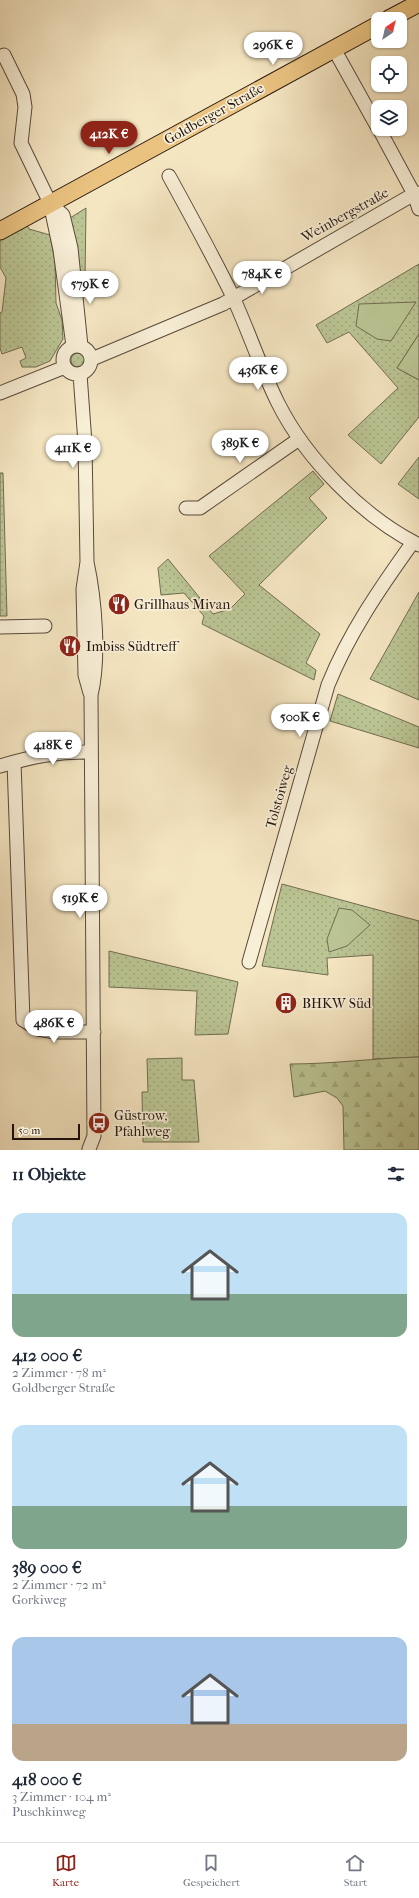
<!DOCTYPE html>
<html lang="de">
<head>
<meta charset="utf-8">
<style>
  body { margin:0; font-family:"IM FELL French Canon",serif; background:#f2f2f3; color:#1f2937; height:100vh; display:flex; flex-direction:column; font-size:15px; white-space:nowrap }
  * { box-sizing:border-box; margin:0 }
  p { font-size:13px; color:#747a83 }
  .icon { flex:none; width:22px; height:22px; fill:none; stroke:currentColor; stroke-width:2; stroke-linecap:round; stroke-linejoin:round }
  .map { position:relative; height:1150px; overflow:hidden }
  .drawer { display:flex; flex-direction:column; background:#fff; flex:1 }
  .drawer>* { flex:none }
  .needle { width:26px; rotate:35deg }
  .fabs { position:absolute; left:371px; top:12px; display:grid; gap:8px }
  .fabs a { display:grid; place-items:center; width:36px; height:36px; border-radius:8px; background:#fff; box-shadow:0 1px 3px #0004; font-size:20px }
  .scale { position:absolute; left:12px; bottom:10px; width:68px; box-sizing:border-box; padding-left:4px; border:2px solid #25150e; border-top:0; font-size:11px; line-height:14px; white-space:nowrap; color:#25150e; -webkit-text-stroke:3px #f8efd7; paint-order:stroke }
  .price { position:absolute; translate:-50% -34px; padding:0 9px; border-radius:14px; background:#fff; color:#222; font-size:13px; line-height:26px; filter:drop-shadow(0 1px 2px #0008) }
  .price::after { content:''; position:absolute; left:50%; top:24px; width:12px; height:9px; margin-left:-6px; background:inherit; clip-path:polygon(0 0,100% 0,50% 100%) }
  .price.on { background:#8f2418; color:#fff }
  ul { padding:0; list-style:none }
  li { display:grid; align-content:center; gap:8px; height:212px; padding:0 12px }
  li span { display:grid; place-items:center; height:124px; border-radius:12px; color:#555 }
  li>.icon { margin-inline-start:auto }
  span .icon { width:72px; height:72px; fill:#fffc; stroke-width:1 }
  li b { font-size:17px }
  h2 { display:flex; justify-content:space-between; align-items:center; height:48px; padding:0 12px; font-size:17px }
  .tab-bar { display:flex; justify-content:space-around; align-items:center; height:56px; border-top:1px solid #e0e1e3; background:#fff; font-size:11px; color:#747a83 }
  .tab-bar a { display:grid; justify-items:center; gap:2px }
  .tab-bar .on { color:#8f2418 }
  .map>svg:first-child { display:block }
  .grass { fill:url(#grass-dots); stroke:#706d51 }
  .forest { fill:url(#forest-firs); stroke:#706d51 }
  .park { fill:#bbc594; stroke:#706d51 }
  .lines { fill:none; stroke-linecap:round; stroke-linejoin:round }
  .minor-casing { stroke:#59493b; stroke-width:15 }
  .major-casing { stroke:#25150e; stroke-width:19 }
  .minor { stroke:#f8efd7; stroke-width:13 }
  .major { stroke:#eac381; stroke-width:17 }
  .labels { text-anchor:middle; dominant-baseline:central; stroke-width:3.5; stroke-linejoin:round; paint-order:stroke }
  .street-label { font-size:14px; fill:#25150e; stroke:#f8efd7 }
  .poi-label { font-size:14px; fill:#25150e; stroke:#f8efd7; text-anchor:start }
</style>
</head>
<body>
<div class="map">
<svg width="419" height="1150" viewBox="0 0 419 1150">
  <defs>
    <pattern id="grass-dots" width="8" height="8" patternUnits="userSpaceOnUse"><rect width="8" height="8" fill="#bbc594"/><path d="M2 2h.1M6 6h.1" fill="none" stroke="#a1a87e" stroke-width="1.8" stroke-linecap="round"/></pattern>
    <pattern id="forest-firs" width="22" height="20" patternUnits="userSpaceOnUse"><rect width="22" height="20" fill="#bbc594"/><path d="M5 1l3.5 6h-7zM16 11l3.5 6h-7z" fill="#a1a87e"/></pattern>
  </defs>
  <rect width="100%" height="100%" fill="#f5e6c2"/>
  <filter id="stains"><feTurbulence type="fractalNoise" baseFrequency=".005" numOctaves="4"/><feColorMatrix values="0 0 0 0 .2 0 0 0 0 .09 0 0 0 0 .02 0 0 0 .5 -.17"/></filter>
  <radialGradient id="worn" r=".72"><stop offset=".6" stop-color="#630" stop-opacity="0"/><stop offset="1" stop-color="#630" stop-opacity=".3"/></radialGradient>
  <!-- grass -->
  <path class="grass" d="M86,208L85,280L78,279L70,218Z
    M26,223L29,229L50,235L55,262L56,303L62,320L63,339L50,361L36,367H22L20,361L26,358L22,347L2,354L0,348V313L2,312L6,278L0,267V237Z
    M419,264V334L397,368L419,380V417L381,464L348,435L398,388L349,332L327,343L316,325Z
    M71 360a7 7 0 1 1 14 0a7 7 0 1 1-14 0Z
    M419,457V499L398,484Z
    M313,471L324,484L309,498L327,518L259,585L320,634L306,663L316,670L314,680L202,624L204,616L184,593L161,595L158,568L168,559L213,614L230,609L245,594L209,556Z
    M0,473H3L7,616H0Z
    M419,592V700L370,679Z
    M338,694L419,727V748L330,721Z
    M282,884L419,921V1057L373,1059V955L327,958L328,975L262,966Z
    M109,951L238,982L228,1034L195,1035L197,991L109,987Z
    M182,1058V1080H194L199,1142H143L142,1092H148L147,1059Z"/>
  <!-- forest -->
  <path class="forest" d="M419,1057V1150H344L343,1106L337,1098L325,1091L294,1097L290,1064C333,1064 376,1058 419,1057Z"/>
  <!-- park -->
  <path class="park" d="M416,302L391,341L377,339L356,326L359,304Z
    M419,334V380L397,368Z
    M339,908L352,910L370,925L347,946L329,952L327,939Z"/>
  <g class="lines">
    <!-- minor casing -->
    <g class="minor-casing">
      <path id="minor" d="M334,49L378,128
        M4,55L23,94L25,107L21,143L50,203L60,250L73,346
        M379,129L414,194L419,209
        M169,176C191,216 213,256 233,297C249,332 261,369 278,403C306,459 363,517 419,545
        M50,203L63,215L71,248L81,346
        M63 360a14 14 0 1 1 28 0a14 14 0 1 1-28 0Z
        M92,359L223,304L414,194L419,193
        M80,374L85,443L87,562L83,589L85,675L90,693
        M0,393L65,367
        M186,508H200L299,439
        M87,562C95,599 100,658 91,695L94,1136L89,1149
        M0,627L45,626
        M14,762L23,1020L38,1029L55,1032H94
        M0,766C31,757 58,751 91,752
        M249,962L328,685C349,633 380,588 413,542"/>
    </g>
    <!-- major casing -->
    <g class="major-casing">
      <path id="major" d="M389,19L419,3
        M0,231L378,25"/>
    </g>
    <!-- minor -->
    <use href="#minor" class="minor"/>
    <!-- major -->
    <use href="#major" class="major"/>
  </g>
  <!-- icons -->
  <defs>
    <g id="restaurant-disc" transform="scale(1.15)"><circle r="9.5" fill="#8f2418" stroke="#f8efd7"/><path d="M-5-6h1v4h1v-4h1v4h1v-4h1v5L-1.5 .5V6h-2V.5L-5-1ZM5-6V6H3V1.5H1.5Q1.5-4 5-6Z" fill="#fff"/></g>
    <g id="building-disc" transform="scale(1.15)"><circle r="9.5" fill="#8f2418" stroke="#f8efd7"/><path d="M-4-6H4V6H1V3H-1V6H-4ZM-2.5-4.3h1.7v1.8h-1.7ZM.8-4.3h1.7v1.8H.8ZM-2.5-1h1.7V.8h-1.7ZM.8-1h1.7V.8H.8Z" fill="#fff"/></g>
    <g id="bus-disc" transform="scale(1.15)"><circle r="9.5" fill="#8f2418" stroke="#f8efd7"/><path d="M-5-6H5V4H4V6H2V4H-2V6H-4V4H-5ZM-3.5-4V0h7V-4ZM-3.5 1.2v1.5H-2V1.2ZM2 1.2v1.5H3.5V1.2Z" fill="#fff"/></g>
  </defs>
  <g fill-rule="evenodd">
    <use href="#restaurant-disc" x="119" y="604"/>
    <use href="#restaurant-disc" x="70" y="646"/>
    <use href="#building-disc" x="286" y="1003"/>
    <use href="#bus-disc" x="99" y="1123"/>
  </g>
  <g class="labels">
    <!-- street labels -->
    <g class="street-label">
      <text transform="translate(214 114) rotate(-29)">Goldberger Straße</text>
      <text transform="translate(345 215) rotate(-29)">Weinbergstraße</text>
      <text transform="translate(279 797) rotate(-74)">Tolstoiweg</text>
    </g>
    <!-- poi labels -->
    <g class="poi-label">
      <text x="134" y="604">Grillhaus Mivan</text>
      <text x="86" y="646">Imbiss Südtreff</text>
      <text x="302" y="1003">BHKW Süd</text>
      <text x="114" y="1115">Güstrow,<tspan x="114" dy="16">Pfahlweg</tspan></text>
    </g>
  </g>
  <rect width="100%" height="100%" filter="url(#stains)"/>
  <rect width="100%" height="100%" fill="url(#worn)"/>
</svg>
<div class="fabs">
<a><svg class="needle" viewBox="-14 -14 28 28"><path d="M0-13l5 13h-10z" fill="#e53935"/><path d="M0 13l5-13h-10z" fill="#747a83"/></svg></a>
<a><svg class="icon" aria-label="locate" viewBox="0 0 24 24"><circle cx="12" cy="12" r="6"/><path d="M12 2v4M12 18v4M2 12h4M18 12h4"/></svg></a>
<a><svg class="icon" aria-label="layers" viewBox="0 0 24 24"><path d="M12 4l9 5-9 5-9-5zM3 14l9 5 9-5"/></svg></a>
</div>
<div class="scale">50 m</div>
<b class="price" style="left:273px;top:66px">296K €</b>
<b class="price on" style="left:109px;top:155px">412K €</b>
<b class="price" style="left:262px;top:295px">784K €</b>
<b class="price" style="left:90px;top:305px">579K €</b>
<b class="price" style="left:258px;top:391px">436K €</b>
<b class="price" style="left:240px;top:464px">389K €</b>
<b class="price" style="left:73px;top:469px">411K €</b>
<b class="price" style="left:300px;top:738px">500K €</b>
<b class="price" style="left:53px;top:766px">418K €</b>
<b class="price" style="left:80px;top:919px">519K €</b>
<b class="price" style="left:54px;top:1044px">486K €</b>
</div>
<section class="drawer">
<h2>11 Objekte<svg class="icon" aria-label="filters" viewBox="0 0 24 24"><path d="M4 7h16M4 17h16"/><circle cx="9" cy="7" r="2"/><circle cx="15" cy="17" r="2"/></svg></h2>
<ul>
<li><span style="background:linear-gradient(#bfe0f5 65%,#7fa58c 0)"><svg class="icon" aria-label="home" viewBox="0 0 24 24"><path d="M3 11l9-7 9 7M6 9v11h12V9"/></svg></span><div><b>412 000 €</b><p>2 Zimmer · 78 m²</p><p>Goldberger Straße</p></div></li>
<li><span style="background:linear-gradient(#bfe0f5 65%,#7fa58c 0)"><svg class="icon" aria-label="home" viewBox="0 0 24 24"><path d="M3 11l9-7 9 7M6 9v11h12V9"/></svg></span><div><b>389 000 €</b><p>2 Zimmer · 72 m²</p><p>Gorkiweg</p></div></li>
<li><span style="background:linear-gradient(#a9c7e8 70%,#b9a48a 0)"><svg class="icon" aria-label="home" viewBox="0 0 24 24"><path d="M3 11l9-7 9 7M6 9v11h12V9"/></svg></span><div><b>418 000 €</b><p>3 Zimmer · 104 m²</p><p>Puschkinweg</p></div></li>
</ul>
</section>
<nav class="tab-bar">
<a class="on"><svg class="icon" aria-label="map" viewBox="0 0 24 24"><path d="M3 6l6-2 6 2 6-2v14l-6 2-6-2-6 2zM9 4v14M15 6v14"/></svg>Karte</a>
<a><svg class="icon" aria-label="saved" viewBox="0 0 24 24"><path d="M7 4h10v16l-5-4-5 4z"/></svg>Gespeichert</a>
<a><svg class="icon" aria-label="home" viewBox="0 0 24 24"><path d="M3 11l9-7 9 7M6 9v11h12V9"/></svg>Start</a>
</nav>
</body>
</html>
